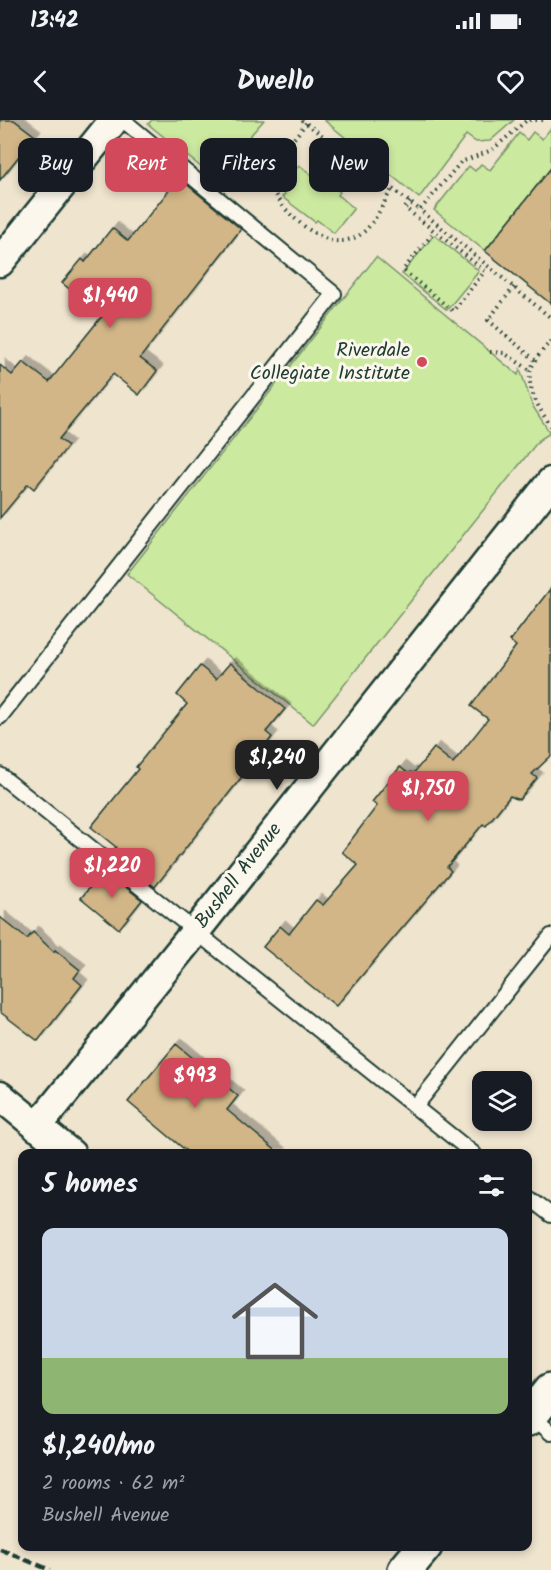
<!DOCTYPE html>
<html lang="en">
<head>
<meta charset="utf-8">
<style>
  body { margin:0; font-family:Kalam,sans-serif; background:#242831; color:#f1f3f6; height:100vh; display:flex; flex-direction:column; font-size:22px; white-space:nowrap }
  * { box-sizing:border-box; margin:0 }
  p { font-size:20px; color:#9ea1a6 }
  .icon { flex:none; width:33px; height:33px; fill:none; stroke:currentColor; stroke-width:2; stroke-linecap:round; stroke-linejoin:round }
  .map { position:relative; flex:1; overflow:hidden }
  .details { position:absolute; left:18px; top:1029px; width:514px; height:402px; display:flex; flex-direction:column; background:#171b24; border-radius:12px; box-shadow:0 3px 9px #0003 }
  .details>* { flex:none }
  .banner { position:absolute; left:18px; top:18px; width:516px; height:54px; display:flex; gap:12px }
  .controls { position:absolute; left:472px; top:951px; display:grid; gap:12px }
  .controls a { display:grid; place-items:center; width:60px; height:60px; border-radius:12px; background:#171b24; box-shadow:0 3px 9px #0003; font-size:30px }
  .price { position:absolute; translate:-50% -51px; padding:0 14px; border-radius:12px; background:#d1495b; color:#fff; font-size:20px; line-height:39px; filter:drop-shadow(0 2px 3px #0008) }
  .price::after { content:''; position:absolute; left:50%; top:36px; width:18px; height:14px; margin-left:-9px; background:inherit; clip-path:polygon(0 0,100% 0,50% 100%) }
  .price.selected { background:#222; color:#fff }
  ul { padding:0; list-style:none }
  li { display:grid; align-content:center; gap:12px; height:318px; padding:0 24px }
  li+li { border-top:2px solid #363941 }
  li span { display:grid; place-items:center; height:186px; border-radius:12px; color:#555 }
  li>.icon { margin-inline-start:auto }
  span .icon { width:108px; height:108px; fill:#fffc; stroke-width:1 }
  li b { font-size:26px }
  h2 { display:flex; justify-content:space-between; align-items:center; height:72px; padding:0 24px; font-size:26px }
  .tag { padding:0 21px; border-radius:12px; background:#171b24; box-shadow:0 3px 9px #0003; font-size:21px; line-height:54px }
  .tag.selected { background:#d1495b; color:#fff }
  .status { display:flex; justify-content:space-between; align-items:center; height:42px; padding:0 30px; background:#171b24; direction:ltr }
  .status svg { height:16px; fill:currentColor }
  header { display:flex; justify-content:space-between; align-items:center; height:78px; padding:0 24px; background:#171b24; font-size:27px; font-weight:600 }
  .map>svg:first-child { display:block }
  .green { fill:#cce9a0; stroke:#76936a; stroke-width:1.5 }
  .building { fill:#d2b687; stroke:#1f3d34; stroke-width:1.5; filter:url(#shadow) }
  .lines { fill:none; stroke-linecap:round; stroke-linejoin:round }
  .service-casing { stroke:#1f3d34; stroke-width:18 }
  .minor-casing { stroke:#1f3d34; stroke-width:33 }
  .tertiary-casing { stroke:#1f3d34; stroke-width:38 }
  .path { stroke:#1f3d34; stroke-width:4; stroke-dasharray:1.5 4.5; stroke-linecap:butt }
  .service { stroke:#fbf7ec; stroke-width:14 }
  .minor { stroke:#fbf7ec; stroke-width:28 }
  .tertiary { stroke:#fbf7ec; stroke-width:33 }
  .rail { stroke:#1f3d34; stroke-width:4.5; stroke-dasharray:9 4.5; stroke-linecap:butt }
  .poi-dot { fill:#d1495b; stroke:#fbf7ec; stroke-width:2 }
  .labels { text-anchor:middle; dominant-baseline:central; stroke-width:6; stroke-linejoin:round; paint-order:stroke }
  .poi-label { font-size:20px; fill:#1f3d34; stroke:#fbf7ec; text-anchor:end }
  .street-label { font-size:20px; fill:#1f3d34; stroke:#fbf7ec }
</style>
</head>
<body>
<div class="status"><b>13:42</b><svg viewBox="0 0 49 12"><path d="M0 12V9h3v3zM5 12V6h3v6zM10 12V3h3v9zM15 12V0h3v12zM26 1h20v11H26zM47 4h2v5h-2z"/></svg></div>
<header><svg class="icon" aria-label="back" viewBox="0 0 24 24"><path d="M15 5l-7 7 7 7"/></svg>Dwello<svg class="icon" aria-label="heart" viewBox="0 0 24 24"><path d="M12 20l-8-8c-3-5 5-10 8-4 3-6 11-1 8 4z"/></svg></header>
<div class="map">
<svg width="551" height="1450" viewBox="0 0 551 1450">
  <defs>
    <filter id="shadow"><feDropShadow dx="5.5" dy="-5.5" stdDeviation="0" flood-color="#0004"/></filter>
  </defs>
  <rect width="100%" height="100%" fill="#efe4ce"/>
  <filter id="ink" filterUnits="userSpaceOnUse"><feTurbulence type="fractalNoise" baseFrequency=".0167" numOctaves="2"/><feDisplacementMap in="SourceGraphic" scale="12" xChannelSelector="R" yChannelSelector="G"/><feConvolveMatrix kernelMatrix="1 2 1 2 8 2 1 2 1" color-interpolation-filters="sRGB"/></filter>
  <g filter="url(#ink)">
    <!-- green -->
    <path class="green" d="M152,0H264L242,25L234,20L207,52L148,4Z
      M324,0H514L490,21L476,22L466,15L419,78Z
      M551,8V48L485,131L434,90L469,46L475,51L481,44L490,50L519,13L527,20L533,12L542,19Z
      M299,45L316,58L319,55L340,72L338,75L354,88L334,113L317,100L315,102L282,77L285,74L279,70Z
      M434,115L479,151L447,190L402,154Z
      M376,137L518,255L520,249L532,285L550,313L539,320L313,604L127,454Z"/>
    <!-- building -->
    <path class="building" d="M0,0H14L35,16L0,60Z
      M551,48V184L485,131Z
      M179,58L241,109L140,238L157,251L139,275L113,254L59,319L68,326L34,369L28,364L0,398V245L12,255L23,242L49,262L102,196L62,163L82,139L85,142L112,108L128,121Z
      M551,468V636L532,654L537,658L519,680L510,676L486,706L483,704L447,747L451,751L336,886L263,827L280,806L289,814L316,780L323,785L358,745L342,732L377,686L372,682L400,647L409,654L411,652L413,654L434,628L453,643L488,599L471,586L516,526L510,521Z
      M230,543L285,589L266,612L272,617L252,644L155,767L111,733L116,727L91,707L138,649L136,647L187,584L177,575L200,546L216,559Z
      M104,750L142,780L119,809L81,778Z
      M0,797L27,819L33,812L54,832L55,830L80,850L74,858L82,865L38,921L0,892Z
      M176,924L238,976L227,990L280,1034H190L128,982Z"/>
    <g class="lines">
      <!-- service casing -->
      <g class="service-casing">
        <path id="service" d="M0,597L334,174L123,0
          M0,655L474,1034
          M415,987L551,816
          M528,1077L551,1095
          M531,1295L551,1313"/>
      </g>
      <!-- minor casing -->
      <g class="minor-casing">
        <path id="minor" d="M0,142L114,0
          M0,976L71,1034
          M37,1007L195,812L551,362"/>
      </g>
      <!-- tertiary casing -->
      <g class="tertiary-casing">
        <path id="tertiary" d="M528,1299L551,1270
          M405,1450L425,1426"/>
      </g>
      <!-- path -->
      <path class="path" d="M302,0L420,90
        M543,0H527L492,30L461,42L420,90L551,198
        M306,3C297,16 273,41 271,56C268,82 312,118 335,121C342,122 355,119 361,114C375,104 383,83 392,69
        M410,82L405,88L485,151L453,191L403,150L435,111
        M514,167L488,200L536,241
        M551,221C544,229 535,238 531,249C525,267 541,292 551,306
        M490,232L504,233L530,250"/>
      <!-- service -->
      <use href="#service" class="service"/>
      <!-- minor -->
      <use href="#minor" class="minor"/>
      <!-- tertiary -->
      <use href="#tertiary" class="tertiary"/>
      <!-- rail -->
      <path class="rail" d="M0,1429L50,1450"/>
    </g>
  </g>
  <!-- markers -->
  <circle class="poi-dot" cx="422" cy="242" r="6"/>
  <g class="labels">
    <!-- poi labels -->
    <g class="poi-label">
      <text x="410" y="231">Riverdale<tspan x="410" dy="23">Collegiate Institute</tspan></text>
    </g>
    <!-- street labels -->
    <g class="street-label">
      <text transform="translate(239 756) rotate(-52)">Bushell Avenue</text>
    </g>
  </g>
</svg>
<div class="controls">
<a><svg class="icon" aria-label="layers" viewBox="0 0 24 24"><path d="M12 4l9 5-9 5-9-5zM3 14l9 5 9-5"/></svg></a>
</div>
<b class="price" style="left:110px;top:209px">$1,440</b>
<b class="price selected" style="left:277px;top:671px">$1,240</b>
<b class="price" style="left:428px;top:702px">$1,750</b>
<b class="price" style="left:112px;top:779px">$1,220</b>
<b class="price" style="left:195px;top:989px">$993</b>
<div class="banner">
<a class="tag">Buy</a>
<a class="tag selected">Rent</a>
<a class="tag">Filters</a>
<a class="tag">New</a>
</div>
<section class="details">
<h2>5 homes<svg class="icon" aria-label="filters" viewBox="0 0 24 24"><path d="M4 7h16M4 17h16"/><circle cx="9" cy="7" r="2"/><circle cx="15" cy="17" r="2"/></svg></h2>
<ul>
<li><span style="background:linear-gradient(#c9d6e8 70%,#8fb573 0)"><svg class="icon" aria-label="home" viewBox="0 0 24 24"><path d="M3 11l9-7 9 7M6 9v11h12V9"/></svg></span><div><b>$1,240/mo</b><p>2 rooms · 62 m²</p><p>Bushell Avenue</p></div></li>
</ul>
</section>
</div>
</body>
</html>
